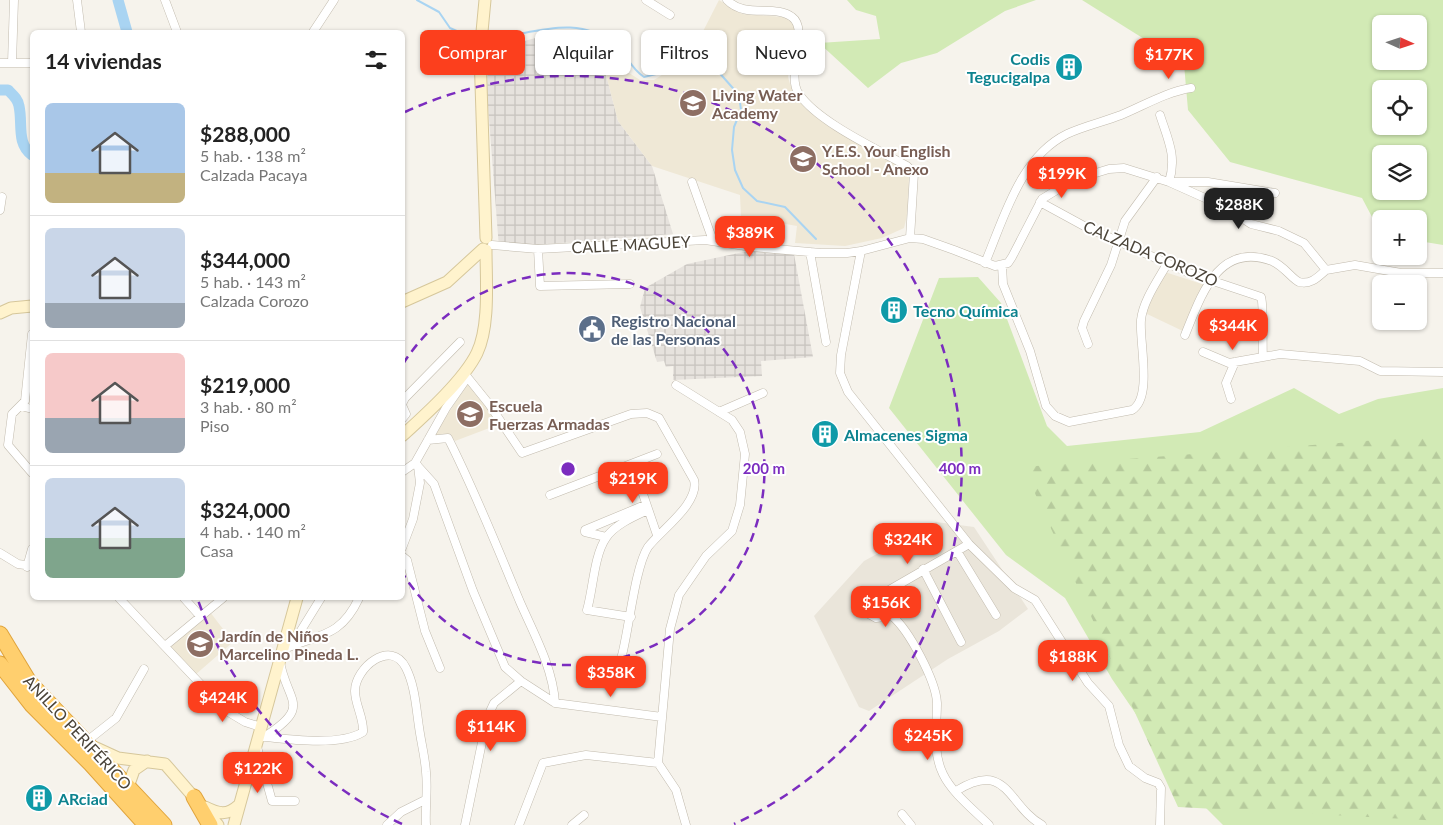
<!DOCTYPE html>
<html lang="es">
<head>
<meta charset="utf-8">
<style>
  body { margin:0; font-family:Lato,sans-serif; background:#f6f6f6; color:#222; height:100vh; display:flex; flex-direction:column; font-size:19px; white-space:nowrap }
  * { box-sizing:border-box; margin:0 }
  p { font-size:16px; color:#767676 }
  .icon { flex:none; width:28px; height:28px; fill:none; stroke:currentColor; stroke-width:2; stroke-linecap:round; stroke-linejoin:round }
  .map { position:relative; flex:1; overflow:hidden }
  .details { position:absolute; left:30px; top:30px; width:375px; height:570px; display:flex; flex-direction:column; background:#fff; border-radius:8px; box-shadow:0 1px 4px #0004 }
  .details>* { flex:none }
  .top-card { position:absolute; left:420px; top:30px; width:475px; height:45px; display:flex; gap:10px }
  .needle { width:32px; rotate:93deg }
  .controls { position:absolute; left:1372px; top:15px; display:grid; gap:10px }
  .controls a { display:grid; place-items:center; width:55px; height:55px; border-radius:8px; background:#fff; box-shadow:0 1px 4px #0004; font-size:25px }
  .price { position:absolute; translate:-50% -42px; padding:0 11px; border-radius:10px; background:#fc3f1d; color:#fff; font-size:16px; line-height:32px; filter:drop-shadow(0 1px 2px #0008) }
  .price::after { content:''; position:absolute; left:50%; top:30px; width:15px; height:11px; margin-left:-8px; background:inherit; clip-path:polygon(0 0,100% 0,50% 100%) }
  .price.current { background:#222; color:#fff }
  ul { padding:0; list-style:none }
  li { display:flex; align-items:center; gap:15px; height:125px; padding:0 15px }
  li+li { border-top:1px solid #e0e0e0 }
  li span { display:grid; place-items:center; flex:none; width:140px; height:100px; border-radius:8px; color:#555 }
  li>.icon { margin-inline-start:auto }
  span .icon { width:60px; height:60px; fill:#fffc; stroke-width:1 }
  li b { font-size:21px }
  h2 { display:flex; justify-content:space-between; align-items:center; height:60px; padding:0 15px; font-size:21px }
  .tag { padding:0 18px; border-radius:8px; background:#fff; box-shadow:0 1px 4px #0004; font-size:18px; line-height:45px }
  .tag.current { background:#fc3f1d; color:#fff }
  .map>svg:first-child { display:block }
  .residential { fill:#eae5da }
  .industrial { fill:url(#industrial-grid) }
  .education { fill:#efe8d6 }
  .grass { fill:#d2eab5; fill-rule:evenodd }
  .forest { fill:url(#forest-firs) }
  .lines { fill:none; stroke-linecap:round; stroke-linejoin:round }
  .stream { stroke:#a9d4f2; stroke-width:2 }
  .river { stroke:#a9d4f2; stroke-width:11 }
  .street-casing { stroke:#c2bbae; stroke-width:9 }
  .secondary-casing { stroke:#d6c79b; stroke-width:13 }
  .highway-casing { stroke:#e0a43c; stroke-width:17 }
  .street { stroke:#fff; stroke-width:8 }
  .secondary { stroke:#fff3cd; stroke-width:11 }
  .highway { stroke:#ffcf6e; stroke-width:15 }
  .ring { fill:none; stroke:#7b2cbf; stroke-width:2.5; stroke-dasharray:9 6 }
  .labels { text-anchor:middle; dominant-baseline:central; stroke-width:4; stroke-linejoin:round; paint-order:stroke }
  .culture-label { font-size:16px; font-weight:bold; fill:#0d838f; stroke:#fff; text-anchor:start }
  .education-label { font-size:16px; font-weight:bold; fill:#785e54; stroke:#fff; text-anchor:start }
  .street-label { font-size:16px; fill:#4b4439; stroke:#fff }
  .service-label { font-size:16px; font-weight:bold; fill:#4e5e75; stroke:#fff; text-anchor:start }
  .centre { fill:#7b2cbf; stroke:#fff; stroke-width:2.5 }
  .ring-label { font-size:15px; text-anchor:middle; font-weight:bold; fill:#7b2cbf; stroke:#fff; stroke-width:4; stroke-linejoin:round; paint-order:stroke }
</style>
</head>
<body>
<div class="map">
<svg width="1443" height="825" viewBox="0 0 1443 825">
  <defs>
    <pattern id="industrial-grid" width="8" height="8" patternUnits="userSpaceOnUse" patternTransform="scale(1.25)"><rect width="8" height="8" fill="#e6e2dd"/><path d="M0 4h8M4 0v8" fill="none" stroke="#c7c3be"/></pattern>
    <pattern id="forest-firs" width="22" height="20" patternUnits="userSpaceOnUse" patternTransform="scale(1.25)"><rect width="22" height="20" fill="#d2eab5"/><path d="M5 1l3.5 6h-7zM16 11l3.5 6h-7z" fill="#b6ca9c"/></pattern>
  </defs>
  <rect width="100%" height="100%" fill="#f6f3ec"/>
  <!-- residential -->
  <path class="residential" d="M936,522L974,527L1028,609L999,631L948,659L869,711L859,707L814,616L864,561Z"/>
  <!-- industrial -->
  <path class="industrial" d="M561,31L601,55L618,121L652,166L673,234L499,248L487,93L488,51Z
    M748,251L794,254L813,357L761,361L762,376L673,380V366L666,367L664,361L657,362L640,307L645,288L687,264Z"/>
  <!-- education -->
  <path class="education" d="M719,0L742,14L784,17L791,21L795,27L788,77L790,84L805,108L831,128L903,169L909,176L908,211L904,228L882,238L845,246L795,243L797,226L741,216L740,195L652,166L618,121L601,55L640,80H654L682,62L695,47Z
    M1165,272L1208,286L1187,333L1145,313Z
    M468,383L500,424L455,441L451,436L432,438Z
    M210,612L233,642L195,675L167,646Z"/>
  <!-- grass -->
  <path class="grass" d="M847,0H1036L1005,11L937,53L901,63L868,88L819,43L880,39L876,16L856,10Z
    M1082,0H1443V245L1419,241V219H1381V234L1362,198L1230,162L1188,110L1184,64ZM1381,24H1419V61H1381ZM1381,89H1419V126H1381ZM1381,154H1419V191H1381Z
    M978,277L1001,303L1047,426L1067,446L1200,432L1294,388L1339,414L1378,399L1443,388V825H1223L1188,790L1112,679L1065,598L1006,555L889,408L939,278Z"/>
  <!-- forest -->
  <path class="forest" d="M1443,435V821L1178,807L1023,467Z"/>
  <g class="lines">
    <!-- stream -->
    <path class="stream" d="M417,0L439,12L450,28L477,40
      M486,39C534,35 574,12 616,45C627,54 630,68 644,77L660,73L692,48L700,51L739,95L741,110L734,127L732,150L735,170L743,188L757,201L785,207L816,239"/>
    <!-- river -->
    <path class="river" d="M118,0L127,32
      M0,90H8C13,95 18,99 19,106C23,124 16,143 32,155"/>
    <!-- street casing -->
    <g class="street-casing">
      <path id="street" d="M77,0L81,32
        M165,0L177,32
        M646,0L670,15
        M727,0C745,19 775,4 792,17C810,30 785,75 799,94C818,122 877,149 907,166L914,173L910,238
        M313,32L334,0
        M0,63H32
        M12,63L14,0
        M1160,115C1168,140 1177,156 1169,182H1208L1275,193
        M692,182L713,241
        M1040,202L1084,226L1189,273L1261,297C1264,303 1262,346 1263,357L1280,354L1360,361L1380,371L1443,372
        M0,210L2,197
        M492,245L538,249L705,240L752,247L821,253H847L861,251L910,238L923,239L954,250L995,266L1008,263L1012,257L1042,199L1073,180L1109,169L1124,168L1169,182L1225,207L1251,224L1279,231L1304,243L1326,270
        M538,249L540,286L630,284
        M861,251L841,355L840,373L848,392L969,544L1014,588L1035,600L1088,683L1109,706L1119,745L1129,766L1145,778L1158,783L1161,788L1160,825
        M810,252L826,342
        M985,263C1004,218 1020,157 1067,134C1084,126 1103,122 1121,115C1145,105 1166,92 1191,88
        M1002,265L1003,284L1030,351L1046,406L1055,416L1069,422L1132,410C1153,398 1139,341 1141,320C1143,301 1158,280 1167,264
        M1326,270L1355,265L1401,273H1443
        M32,334L25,401L12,414L8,445L32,473
        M1185,335C1201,296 1218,241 1272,261C1284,266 1292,279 1299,282C1311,285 1318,277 1326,270
        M1088,344L1082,328L1084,321L1111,265L1125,221L1157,177
        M1203,352L1229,363L1263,357
        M464,373L489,404L522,453L631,414L647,413L659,418L694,480C700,503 661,530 648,547C635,567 629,629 622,655
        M676,385L732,420L740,432L745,454L740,505L732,531L706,556L679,595L670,629L658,763L676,790L686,825
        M1231,399L1226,383L1235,362
        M402,404L405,398L460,342
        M402,405L406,414L402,419
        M21,406L32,409
        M719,412L763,393
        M428,440L448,438C475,491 497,547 520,602C534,634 553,668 555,703
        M415,463L434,484L473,591L505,667L521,681L555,703L662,717
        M633,465L657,535
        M402,472L415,463L446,408L467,378
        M550,495L657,454
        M606,537L585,532V530L645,505
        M969,544L865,604L867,613L876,618L892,616C909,630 936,681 937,703C937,726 932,752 943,774C952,793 974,810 989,825
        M402,548L413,519L420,483L418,466
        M957,551L996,615
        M0,553L18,564L32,566
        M402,556L407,560L425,631L440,668
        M27,567L32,549
        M923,569L961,642
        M119,598L225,710L245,722L261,727
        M184,598L200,616
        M631,617L587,610C593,590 594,555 606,538C614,525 635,516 648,510
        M292,645L321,598
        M165,646L223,598
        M282,650C317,634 340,639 359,598
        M258,736C286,739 339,747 363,732C364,718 355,705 355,691C355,668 391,638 406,668C415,686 416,707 419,727C421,742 425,757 426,772C428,789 425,808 426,825
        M264,737C313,706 287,702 280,662
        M87,741L116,718L144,669
        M257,747L272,801H295
        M956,791C1008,759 1007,805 1042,825
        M902,814L911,825
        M387,825L401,812L425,800
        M465,825L487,718L494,703L521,681
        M519,825L543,763L586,755L658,763
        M572,825L584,815"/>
    </g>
    <!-- secondary casing -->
    <g class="secondary-casing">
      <path id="secondary" d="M485,0L480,53L486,238
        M402,302L447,282L483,249
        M0,313L11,308L32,306
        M402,436C425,415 464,380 477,353C490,326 486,280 486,250
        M94,747L118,758L165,764L218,825
        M128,787L134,770L147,761
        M205,807C219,814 227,816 239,805
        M234,825L297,598"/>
    </g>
    <!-- highway casing -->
    <g class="highway-casing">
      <path id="highway" d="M0,634L29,682L164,825
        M0,664L32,705L91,764L146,825
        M194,797L210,825"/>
    </g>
    <!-- street -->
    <use href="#street" class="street"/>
    <!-- secondary -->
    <use href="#secondary" class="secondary"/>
    <!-- highway -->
    <use href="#highway" class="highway"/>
  </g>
  <!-- distance rings -->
  <g class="ring">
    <path d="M403 364A196 196 0 1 1 403 574"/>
    <path d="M402 824A392 392 0 0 1 198 600M405 112A392 392 0 0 1 734 824"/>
  </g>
  <!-- icons -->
  <defs>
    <g id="building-disc" transform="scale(1.4375)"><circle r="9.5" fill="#0f9aa8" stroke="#fff"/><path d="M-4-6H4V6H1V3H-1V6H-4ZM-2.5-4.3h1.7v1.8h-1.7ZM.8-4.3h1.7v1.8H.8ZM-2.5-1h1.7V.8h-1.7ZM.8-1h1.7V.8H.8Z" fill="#fff"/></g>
    <g id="school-disc" transform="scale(1.4375)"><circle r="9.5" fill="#8d6e63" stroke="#fff"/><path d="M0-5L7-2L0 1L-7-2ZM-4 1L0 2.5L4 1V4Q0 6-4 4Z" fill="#fff"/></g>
    <g id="civic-disc" transform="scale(1.4375)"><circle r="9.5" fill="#5c6f8a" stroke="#fff"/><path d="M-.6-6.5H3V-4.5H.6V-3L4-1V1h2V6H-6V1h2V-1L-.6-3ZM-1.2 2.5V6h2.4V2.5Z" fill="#fff"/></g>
  </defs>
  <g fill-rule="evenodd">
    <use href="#building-disc" x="1069" y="67"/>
    <use href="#school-disc" x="693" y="103"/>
    <use href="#school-disc" x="803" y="159"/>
    <use href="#building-disc" x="894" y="310"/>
    <use href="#civic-disc" x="592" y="329"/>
    <use href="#school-disc" x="470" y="414"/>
    <use href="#building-disc" x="825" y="434"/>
    <use href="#school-disc" x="200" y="644"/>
    <use href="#building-disc" x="39" y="798"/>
  </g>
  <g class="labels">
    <!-- culture labels -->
    <g class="culture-label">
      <text x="1050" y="58" text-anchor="end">Codis<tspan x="1050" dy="18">Tegucigalpa</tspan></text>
      <text x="913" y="310">Tecno Química</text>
      <text x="844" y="434">Almacenes Sigma</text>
      <text x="58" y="798">ARciad</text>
    </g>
    <!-- education labels -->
    <g class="education-label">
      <text x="712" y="94">Living Water<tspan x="712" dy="18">Academy</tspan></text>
      <text x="822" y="150">Y.E.S. Your English<tspan x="822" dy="18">School - Anexo</tspan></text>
      <text x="489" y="405">Escuela<tspan x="489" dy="18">Fuerzas Armadas</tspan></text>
      <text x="219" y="635">Jardín de Niños<tspan x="219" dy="18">Marcelino Pineda L.</tspan></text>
    </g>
    <!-- street labels -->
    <g class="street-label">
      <text transform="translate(631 244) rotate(-3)">CALLE MAGUEY</text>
      <text transform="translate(1151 253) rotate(23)">CALZADA COROZO</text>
      <text transform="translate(78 732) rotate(47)">ANILLO PERIFÉRICO</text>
    </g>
    <!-- service labels -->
    <g class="service-label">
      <text x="611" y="320">Registro Nacional<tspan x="611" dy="18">de las Personas</tspan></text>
    </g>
  </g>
  <circle cx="568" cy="469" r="8" class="centre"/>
  <g class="ring-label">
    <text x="764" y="474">200 m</text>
    <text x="960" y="474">400 m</text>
  </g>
</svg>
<div class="controls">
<a><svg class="needle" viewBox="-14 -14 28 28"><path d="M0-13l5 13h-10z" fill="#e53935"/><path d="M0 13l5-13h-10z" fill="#767676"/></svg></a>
<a><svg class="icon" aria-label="locate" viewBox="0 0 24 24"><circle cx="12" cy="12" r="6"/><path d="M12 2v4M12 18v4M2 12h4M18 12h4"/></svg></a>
<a><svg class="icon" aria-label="layers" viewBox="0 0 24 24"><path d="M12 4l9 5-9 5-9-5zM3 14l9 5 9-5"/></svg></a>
<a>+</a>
<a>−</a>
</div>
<b class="price" style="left:1169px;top:80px">$177K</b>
<b class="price" style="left:1062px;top:199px">$199K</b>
<b class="price current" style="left:1239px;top:230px">$288K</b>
<b class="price" style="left:750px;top:258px">$389K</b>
<b class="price" style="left:1233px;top:351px">$344K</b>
<b class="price" style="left:633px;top:504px">$219K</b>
<b class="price" style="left:908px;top:565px">$324K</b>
<b class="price" style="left:886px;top:628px">$156K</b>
<b class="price" style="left:1073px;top:682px">$188K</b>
<b class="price" style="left:611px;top:698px">$358K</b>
<b class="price" style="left:223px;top:723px">$424K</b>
<b class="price" style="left:491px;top:752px">$114K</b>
<b class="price" style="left:928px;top:761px">$245K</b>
<b class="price" style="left:258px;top:794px">$122K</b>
<div class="top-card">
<a class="tag current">Comprar</a>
<a class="tag">Alquilar</a>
<a class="tag">Filtros</a>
<a class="tag">Nuevo</a>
</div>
<section class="details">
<h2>14 viviendas<svg class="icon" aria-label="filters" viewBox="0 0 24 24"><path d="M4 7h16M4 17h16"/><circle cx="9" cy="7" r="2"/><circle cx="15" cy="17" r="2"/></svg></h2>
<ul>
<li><span style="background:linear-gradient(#a9c7e8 70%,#c2b280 0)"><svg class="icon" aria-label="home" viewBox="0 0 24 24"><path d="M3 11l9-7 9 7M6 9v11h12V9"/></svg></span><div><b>$288,000</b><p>5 hab. · 138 m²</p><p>Calzada Pacaya</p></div></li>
<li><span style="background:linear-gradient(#c9d6e8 75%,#9aa5b1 0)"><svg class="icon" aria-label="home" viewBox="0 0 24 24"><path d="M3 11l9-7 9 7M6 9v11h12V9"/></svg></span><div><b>$344,000</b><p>5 hab. · 143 m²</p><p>Calzada Corozo</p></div></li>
<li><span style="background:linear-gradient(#f6c9c9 65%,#9aa5b1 0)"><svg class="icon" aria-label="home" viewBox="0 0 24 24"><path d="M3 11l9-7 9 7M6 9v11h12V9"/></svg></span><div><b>$219,000</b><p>3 hab. · 80 m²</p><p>Piso</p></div></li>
<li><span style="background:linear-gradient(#c9d6e8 60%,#7fa58c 0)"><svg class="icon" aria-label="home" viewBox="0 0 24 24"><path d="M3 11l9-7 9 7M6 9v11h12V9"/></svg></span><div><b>$324,000</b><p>4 hab. · 140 m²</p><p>Casa</p></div></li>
</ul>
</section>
</div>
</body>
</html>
